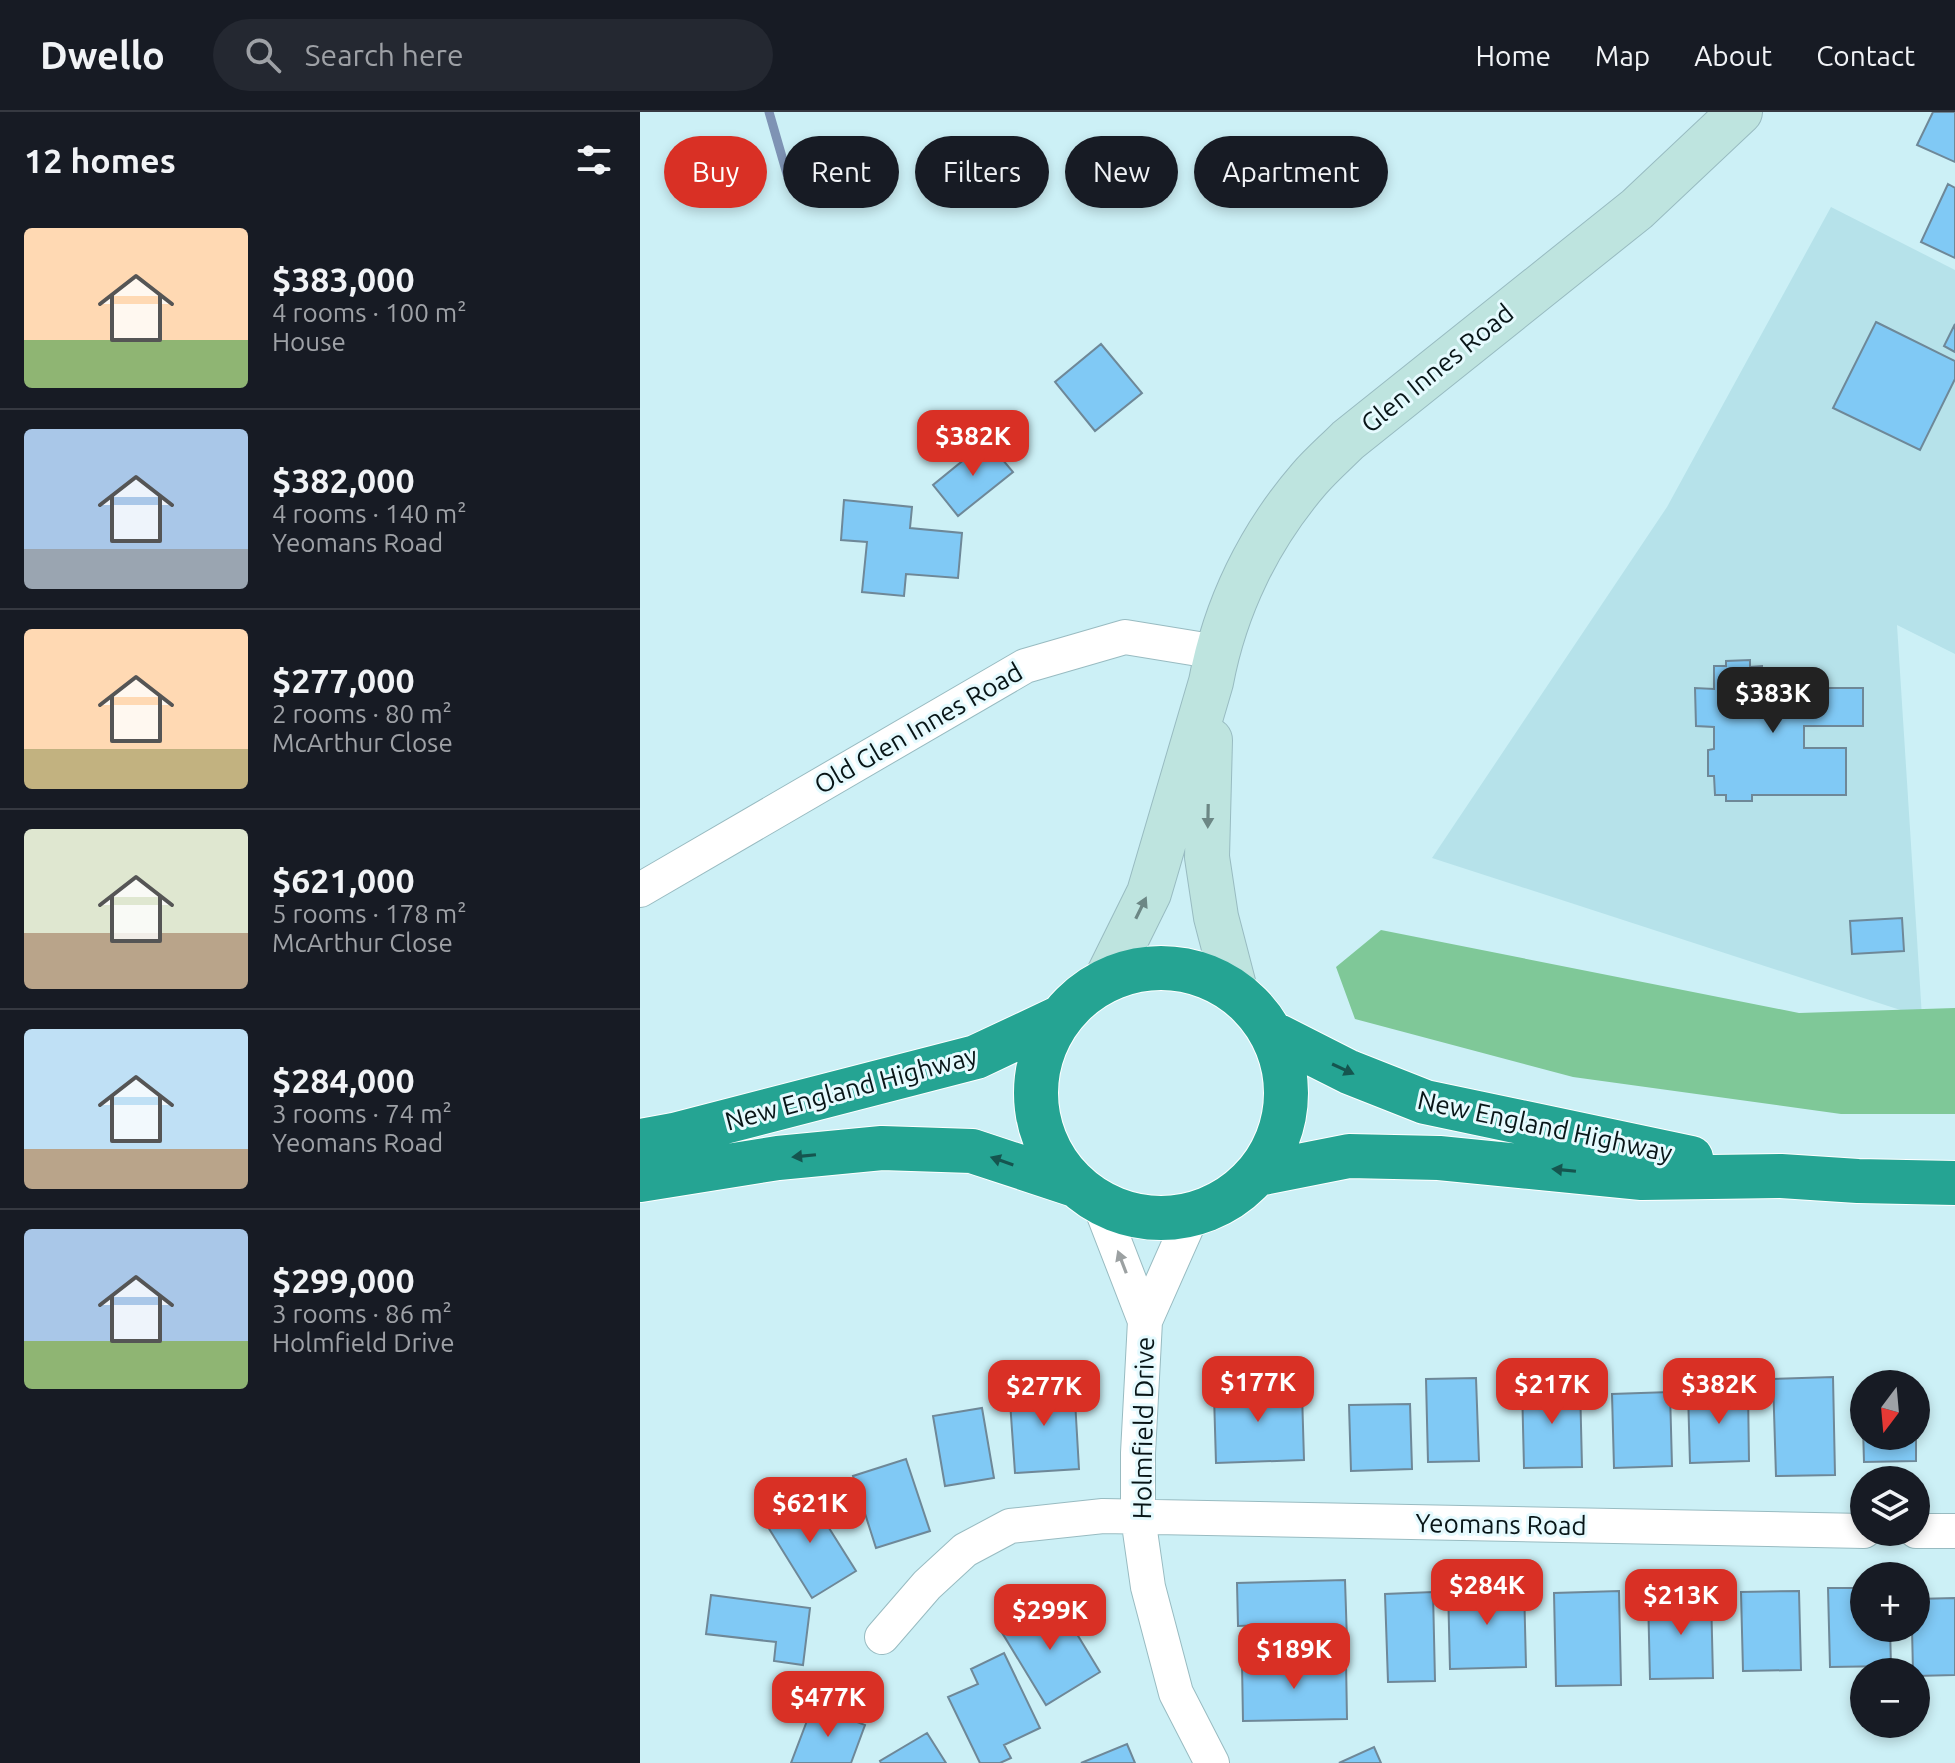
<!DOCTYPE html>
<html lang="en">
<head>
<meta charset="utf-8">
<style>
  body { margin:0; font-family:Ubuntu,sans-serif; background:#242831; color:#f1f3f6; height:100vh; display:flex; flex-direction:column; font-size:30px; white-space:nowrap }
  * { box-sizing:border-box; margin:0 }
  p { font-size:26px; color:#9ea1a6 }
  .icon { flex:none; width:44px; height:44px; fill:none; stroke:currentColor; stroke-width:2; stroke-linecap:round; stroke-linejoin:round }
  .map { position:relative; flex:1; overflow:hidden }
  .details { display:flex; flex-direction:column; background:#171b24; width:640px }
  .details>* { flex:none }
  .guide { position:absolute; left:24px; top:24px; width:760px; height:72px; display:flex; gap:16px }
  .needle { width:52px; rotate:196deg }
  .tools { position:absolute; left:1210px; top:1258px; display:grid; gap:16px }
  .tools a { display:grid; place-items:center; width:80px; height:80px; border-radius:50%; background:#171b24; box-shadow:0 4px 12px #0003; font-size:40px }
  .price { position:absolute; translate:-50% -68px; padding:0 18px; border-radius:16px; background:#d93025; color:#fff; font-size:26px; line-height:52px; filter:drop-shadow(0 2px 4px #0008) }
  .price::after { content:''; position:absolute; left:50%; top:48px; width:24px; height:18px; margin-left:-12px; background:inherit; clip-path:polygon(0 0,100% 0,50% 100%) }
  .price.selected { background:#222; color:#fff }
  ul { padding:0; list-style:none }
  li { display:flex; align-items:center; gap:24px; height:200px; padding:0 24px }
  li+li { border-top:2px solid #363941 }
  li span { display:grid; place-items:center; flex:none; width:224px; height:160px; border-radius:8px; color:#555 }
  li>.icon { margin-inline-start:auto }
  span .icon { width:96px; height:96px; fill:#fffc; stroke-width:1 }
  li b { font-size:34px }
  h2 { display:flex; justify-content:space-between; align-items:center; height:96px; padding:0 24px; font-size:34px }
  .pill { padding:0 28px; border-radius:36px; background:#171b24; box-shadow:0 4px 12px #0003; font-size:28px; line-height:72px }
  .pill.selected { background:#d93025; color:#fff }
  header { display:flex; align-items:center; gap:48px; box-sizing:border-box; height:112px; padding:0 40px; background:#171b24; border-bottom:2px solid #363941 }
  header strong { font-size:38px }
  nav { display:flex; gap:44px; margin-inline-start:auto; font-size:28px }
  .search { width:560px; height:72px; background:#242831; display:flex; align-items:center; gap:20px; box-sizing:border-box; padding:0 28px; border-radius:44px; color:#9ea1a6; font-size:30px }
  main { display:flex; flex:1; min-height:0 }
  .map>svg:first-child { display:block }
  .built { fill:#b6e2ea }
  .green { fill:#7fc898 }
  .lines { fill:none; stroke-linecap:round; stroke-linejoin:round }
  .stream { stroke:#7e93b4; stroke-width:9 }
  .building { fill:#80c9f5; stroke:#6e8898; stroke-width:2 }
  .street-casing { stroke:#98bbc1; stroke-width:36 }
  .secondary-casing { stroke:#98bbc1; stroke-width:46 }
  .highway-casing { stroke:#fff; stroke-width:46 }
  .street { stroke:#fff; stroke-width:34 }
  .secondary { stroke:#bee4df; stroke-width:44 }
  .highway { stroke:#25a493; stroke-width:44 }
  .oneway { fill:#6c8785 }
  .oneway2 { fill:#15554f }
  .oneway3 { fill:#9ca1a2 }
  .labels { text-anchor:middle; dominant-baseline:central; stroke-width:6; stroke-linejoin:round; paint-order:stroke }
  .street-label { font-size:26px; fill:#081517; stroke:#e5fafe }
</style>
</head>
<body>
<header>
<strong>Dwello</strong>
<div class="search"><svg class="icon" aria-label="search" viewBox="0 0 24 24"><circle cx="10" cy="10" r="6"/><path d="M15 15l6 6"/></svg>Search here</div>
<nav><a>Home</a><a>Map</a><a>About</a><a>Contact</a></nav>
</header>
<main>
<section class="details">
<h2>12 homes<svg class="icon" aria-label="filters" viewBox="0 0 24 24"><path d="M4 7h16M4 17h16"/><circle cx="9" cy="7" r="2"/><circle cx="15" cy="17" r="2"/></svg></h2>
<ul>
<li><span style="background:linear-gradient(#ffd9b3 70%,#8fb573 0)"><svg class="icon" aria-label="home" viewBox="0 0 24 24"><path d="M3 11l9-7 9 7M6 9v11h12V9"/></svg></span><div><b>$383,000</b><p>4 rooms · 100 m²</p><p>House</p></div></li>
<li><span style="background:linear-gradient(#a9c7e8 75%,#9aa5b1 0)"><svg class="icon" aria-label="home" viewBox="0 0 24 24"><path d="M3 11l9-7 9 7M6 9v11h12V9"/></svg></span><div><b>$382,000</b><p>4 rooms · 140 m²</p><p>Yeomans Road</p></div></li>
<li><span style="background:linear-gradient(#ffd9b3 75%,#c2b280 0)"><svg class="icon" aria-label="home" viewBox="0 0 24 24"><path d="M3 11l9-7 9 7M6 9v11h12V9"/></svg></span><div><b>$277,000</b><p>2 rooms · 80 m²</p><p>McArthur Close</p></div></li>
<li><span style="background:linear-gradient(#dfe7d0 65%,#b9a48a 0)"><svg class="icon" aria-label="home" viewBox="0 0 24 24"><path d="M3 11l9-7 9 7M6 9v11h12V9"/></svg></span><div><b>$621,000</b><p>5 rooms · 178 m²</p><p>McArthur Close</p></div></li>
<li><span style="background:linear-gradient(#bfe0f5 75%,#b9a48a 0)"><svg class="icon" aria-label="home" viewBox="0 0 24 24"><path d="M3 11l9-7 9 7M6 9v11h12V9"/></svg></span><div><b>$284,000</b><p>3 rooms · 74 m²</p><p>Yeomans Road</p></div></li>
<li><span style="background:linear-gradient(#a9c7e8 70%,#8fb573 0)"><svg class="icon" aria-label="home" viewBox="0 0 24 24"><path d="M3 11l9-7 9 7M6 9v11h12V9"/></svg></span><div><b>$299,000</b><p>3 rooms · 86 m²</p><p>Holmfield Drive</p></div></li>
</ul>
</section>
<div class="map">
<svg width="1315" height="1651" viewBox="0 0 1315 1651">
  <rect width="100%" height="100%" fill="#ccf0f6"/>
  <!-- built -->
  <path class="built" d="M1191,95L1315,158V542L1257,513L1282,905L792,746L1027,395Z"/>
  <!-- green -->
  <path class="green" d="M741,818L1159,901L1315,896V1002H1201L933,965L715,907L696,855Z"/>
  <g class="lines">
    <!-- stream -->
    <path class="stream" d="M129,0L147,62"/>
  </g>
  <!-- building -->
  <path class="building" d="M1293,0H1315V50L1277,33Z
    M1308,72L1315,76V146L1281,130Z
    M1236,210L1315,249V267L1280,338L1193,296Z
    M1315,212V240L1304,234Z
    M461,232L502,281L455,319L415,270Z
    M347,329L373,360L318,404L293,373Z
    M204,388L272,395L270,416L322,421L318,466L266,462L264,484L222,480L227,430L201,428Z
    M1110,548V555L1122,554V576H1223V614H1164V636H1206V683H1112V689H1086V683H1075L1074,664H1068V638L1074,637V615L1056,614L1055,576L1074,577V554H1086V549Z
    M1262,806L1264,839L1212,842L1210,809Z
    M1193,1265L1195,1363L1136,1364L1133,1267Z
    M836,1266L839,1349L788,1350L786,1267Z
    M634,1267L635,1282L662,1281L664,1348L576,1351L574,1283H592V1268Z
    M434,1271L439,1357L375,1361L369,1275Z
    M940,1272L942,1355L884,1356L882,1273Z
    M1108,1278L1109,1349L1050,1351L1048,1280Z
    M1222,1279H1224V1324H1276V1349L1224,1350Z
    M1030,1280L1032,1354L974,1356L972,1282Z
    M770,1292L772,1357L711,1359L709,1293Z
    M342,1296L354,1366L305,1374L293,1304Z
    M266,1347L290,1419L236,1436L213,1364Z
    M167,1381L216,1459L172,1486L123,1407Z
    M705,1468L707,1529L659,1531L658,1512L598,1514L597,1471Z
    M884,1473L886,1555L810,1557L808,1475Z
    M1188,1476H1224V1516H1250L1251,1554L1190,1555Z
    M979,1479L981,1573L916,1574L914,1481Z
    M1159,1479L1161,1558L1103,1559L1101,1480Z
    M793,1480L795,1569L748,1570L745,1482Z
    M1071,1482L1073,1566L1010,1567L1008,1484Z
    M71,1483L170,1496L163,1553L134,1549L136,1530L66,1522Z
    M415,1486L460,1560L406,1593L361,1519Z
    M1315,1486V1563L1276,1564V1560H1273L1272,1516H1276V1487Z
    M364,1541L400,1616L364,1633L371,1646L360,1651H340L308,1585L338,1572L331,1557Z
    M706,1549L707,1607L603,1609L602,1551Z
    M173,1593L225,1613L211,1651H151Z
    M287,1621L306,1651H241L240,1649Z
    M487,1632L495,1651H441Z
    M734,1635L741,1651H699Z"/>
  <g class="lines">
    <!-- street casing -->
    <g class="street-casing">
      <path id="street" d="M0,778L385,554L485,525L577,540
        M459,1090L505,1209
        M552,1103L505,1209L498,1341V1405L508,1475L536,1581L572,1651
        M1276,1419H1315
        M242,1525L287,1473L325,1438L370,1414L463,1404L1224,1419"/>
    </g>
    <!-- secondary casing -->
    <g class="secondary-casing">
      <path id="secondary" d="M570,628L567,745L576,805L595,878
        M467,866L509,781L571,570C585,495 619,425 669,367C681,353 695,341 708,328L997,97L1100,0"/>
    </g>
    <!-- highway casing -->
    <g class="highway-casing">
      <path id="highway" d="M396 981a125 125 0 1 1 250 0a125 125 0 1 1-250 0Z
        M634,922L709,960L785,990L1051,1046
        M0,1029L34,1023L336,945L417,907
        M618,1062L709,1044L799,1046L1002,1066L1141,1064L1218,1069L1315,1071
        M0,1068L138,1046L242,1036L332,1039L435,1073"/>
    </g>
    <!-- street -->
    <use href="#street" class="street"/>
    <!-- secondary -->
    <use href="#secondary" class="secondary"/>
    <!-- highway -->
    <use href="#highway" class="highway"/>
  </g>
  <!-- one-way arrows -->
  <defs><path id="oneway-solid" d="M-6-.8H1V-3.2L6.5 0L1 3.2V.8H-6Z" transform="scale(2)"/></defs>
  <g class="oneway">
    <use href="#oneway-solid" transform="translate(568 704) rotate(91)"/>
    <use href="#oneway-solid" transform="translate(501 796) rotate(-64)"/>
  </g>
  <g class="oneway2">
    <use href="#oneway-solid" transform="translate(703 957) rotate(25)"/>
    <use href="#oneway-solid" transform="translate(164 1044) rotate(174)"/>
    <use href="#oneway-solid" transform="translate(362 1049) rotate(-161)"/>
    <use href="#oneway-solid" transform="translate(924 1058) rotate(-174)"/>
  </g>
  <use class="oneway3" href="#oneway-solid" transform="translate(482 1150) rotate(-111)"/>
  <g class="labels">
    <!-- street labels -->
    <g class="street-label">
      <text transform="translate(797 256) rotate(-39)">Glen Innes Road</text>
      <text transform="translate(278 616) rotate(-30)">Old Glen Innes Road</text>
      <text transform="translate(211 976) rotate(-15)">New England Highway</text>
      <text transform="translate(905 1014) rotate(12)">New England Highway</text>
      <text transform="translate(503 1316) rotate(-89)">Holmfield Drive</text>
      <text transform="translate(861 1412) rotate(1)">Yeomans Road</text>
    </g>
  </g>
</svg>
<div class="tools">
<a><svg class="needle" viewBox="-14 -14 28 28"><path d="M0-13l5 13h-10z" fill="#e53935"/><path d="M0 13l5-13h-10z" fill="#9ea1a6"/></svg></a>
<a><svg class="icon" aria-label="layers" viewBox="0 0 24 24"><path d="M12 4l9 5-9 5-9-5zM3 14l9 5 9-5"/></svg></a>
<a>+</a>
<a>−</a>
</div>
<b class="price" style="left:333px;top:366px">$382K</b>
<b class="price selected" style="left:1133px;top:623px">$383K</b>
<b class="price" style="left:618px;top:1312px">$177K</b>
<b class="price" style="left:912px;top:1314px">$217K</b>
<b class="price" style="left:1079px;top:1314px">$382K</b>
<b class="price" style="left:404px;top:1316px">$277K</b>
<b class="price" style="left:170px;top:1433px">$621K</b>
<b class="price" style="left:847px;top:1515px">$284K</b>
<b class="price" style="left:1041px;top:1525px">$213K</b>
<b class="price" style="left:410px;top:1540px">$299K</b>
<b class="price" style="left:654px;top:1579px">$189K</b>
<b class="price" style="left:188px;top:1627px">$477K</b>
<div class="guide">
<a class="pill selected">Buy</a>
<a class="pill">Rent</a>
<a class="pill">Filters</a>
<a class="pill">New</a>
<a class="pill">Apartment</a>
</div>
</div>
</main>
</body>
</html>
